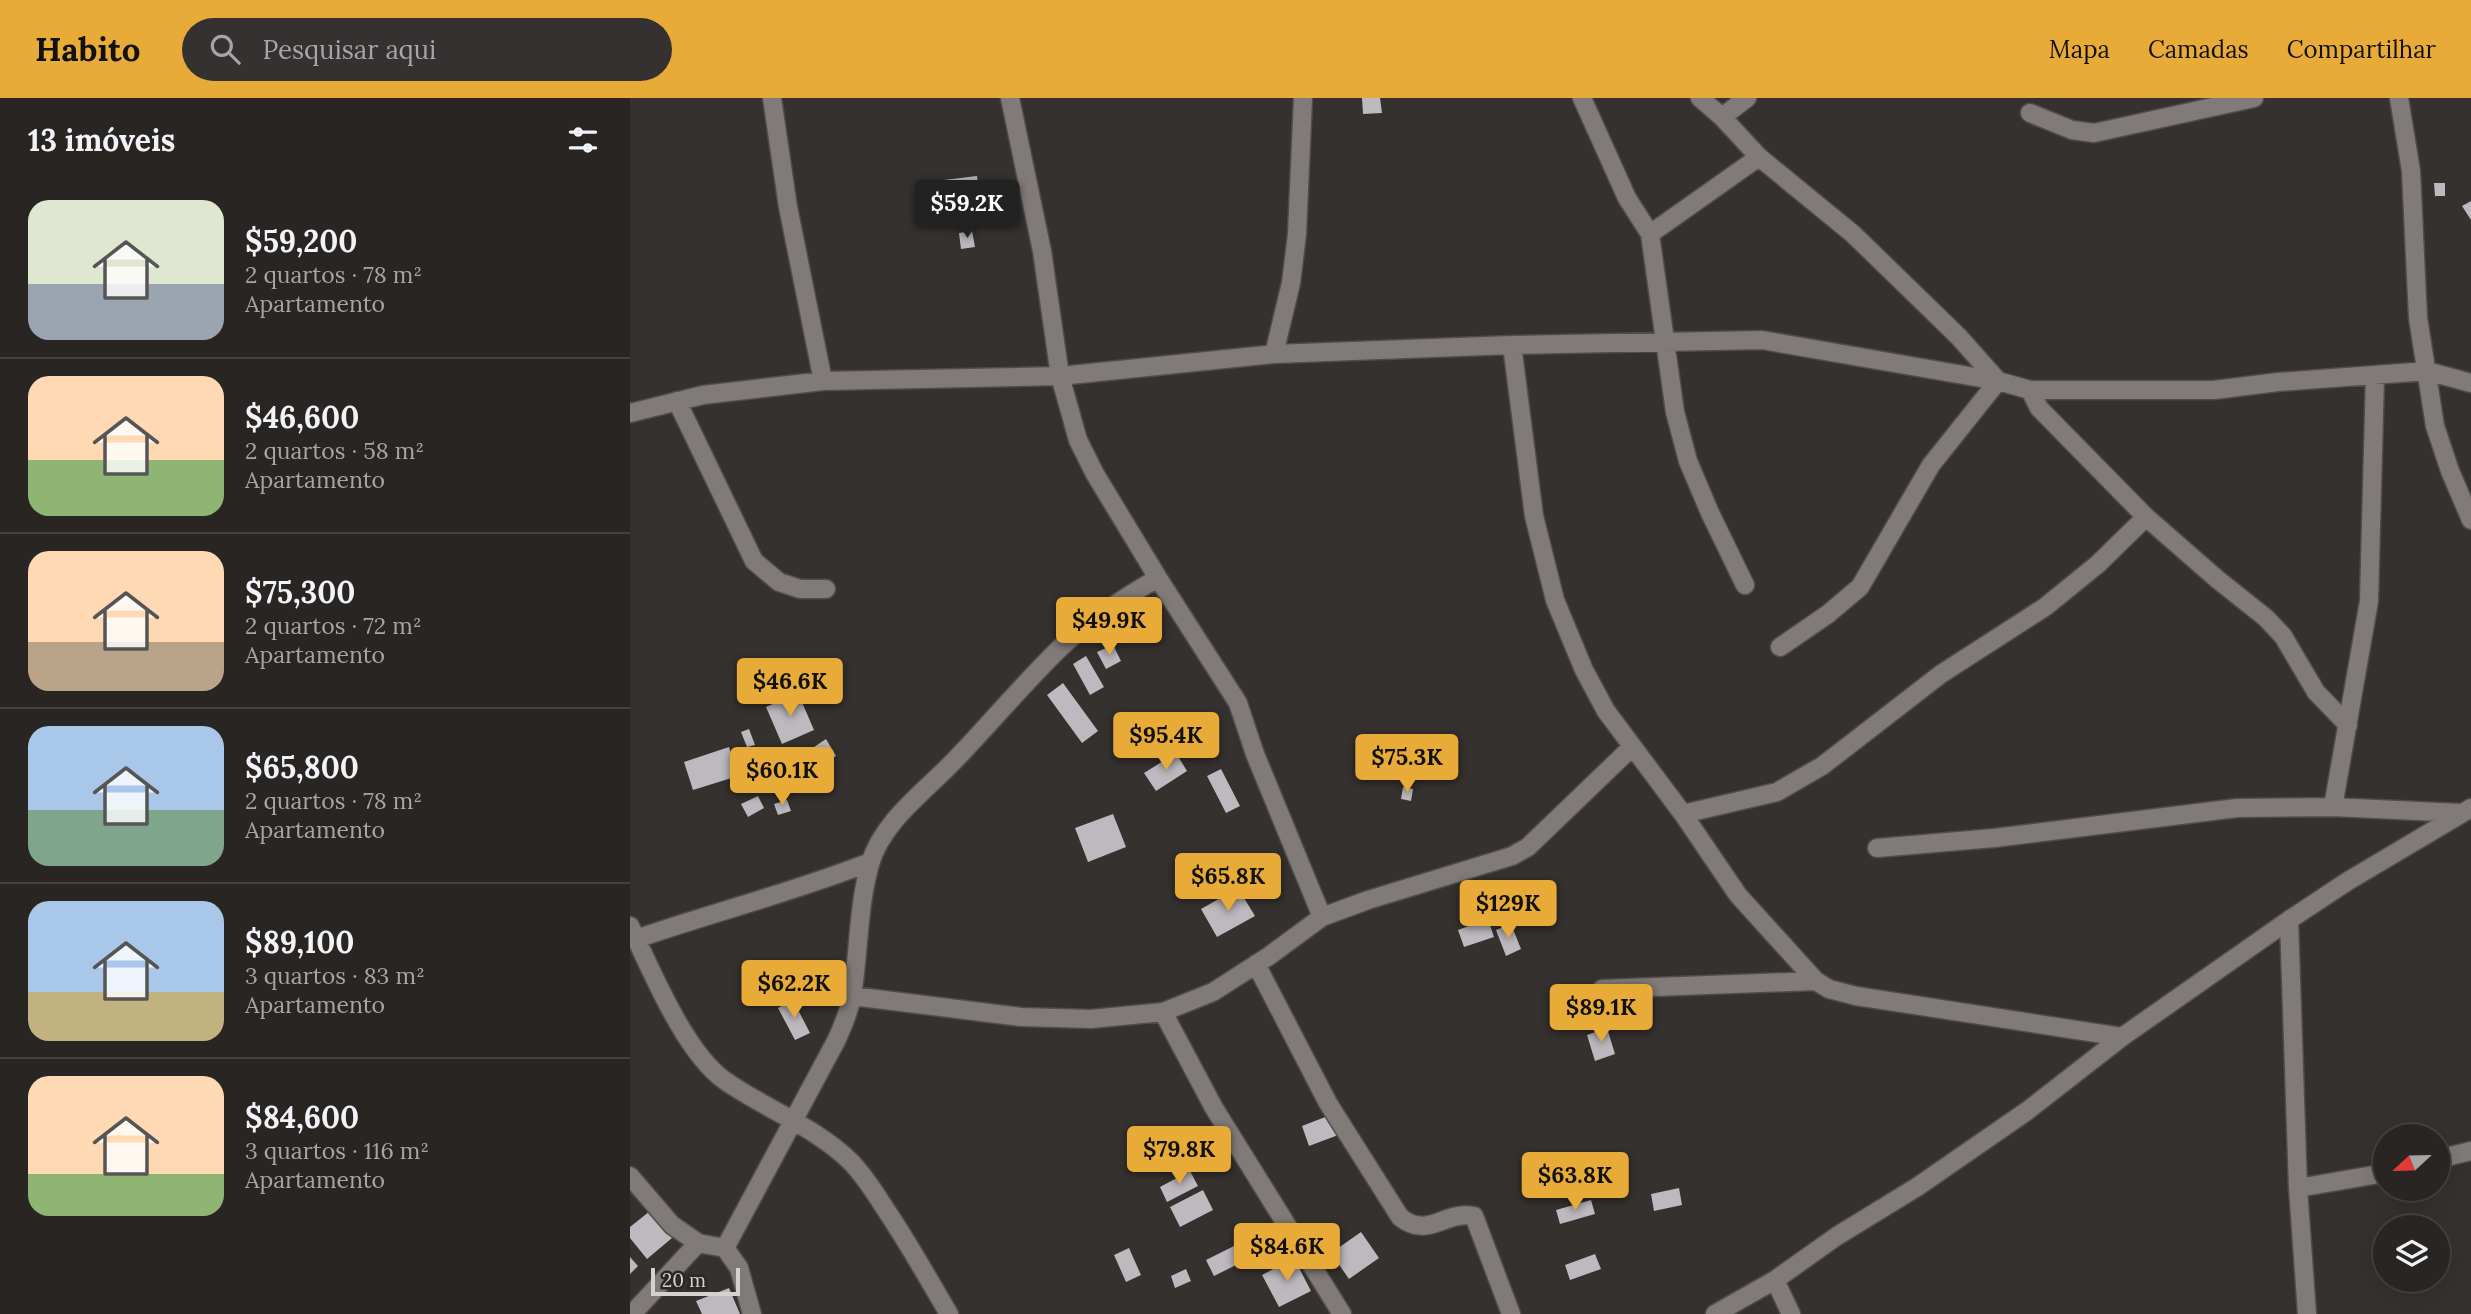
<!DOCTYPE html>
<html lang="pt">
<head>
<meta charset="utf-8">
<style>
  body { margin:0; font-family:Lora,serif; background:#343130; color:#f1f3f6; height:100vh; display:flex; flex-direction:column; font-size:26px; white-space:nowrap }
  * { box-sizing:border-box; margin:0 }
  p { font-size:23px; color:#a5a5a6 }
  .icon { flex:none; width:38px; height:38px; fill:none; stroke:currentColor; stroke-width:2; stroke-linecap:round; stroke-linejoin:round }
  .map { position:relative; flex:1; overflow:hidden }
  .panel { display:flex; flex-direction:column; background:#282523; width:630px }
  .panel>* { flex:none }
  .needle { width:46px; rotate:248deg }
  .buttons { position:absolute; left:1743px; top:1026px; display:grid; gap:14px }
  .buttons a { display:grid; place-items:center; width:77px; height:77px; border-radius:50%; background:#282523; box-shadow:0 7px 28px #0002,0 0 0 2px #444241; font-size:35px }
  .scale { position:absolute; left:21px; bottom:18px; width:89px; box-sizing:border-box; padding-left:7px; border:4px solid #d4d1d0; border-top:0; font-size:19px; line-height:24px; white-space:nowrap; color:#d4d1d0; -webkit-text-stroke:5px #2b2725; paint-order:stroke }
  .price { position:absolute; translate:-50% -60px; padding:0 16px; border-radius:7px; background:#e9ab38; color:#111; font-size:23px; line-height:46px; filter:drop-shadow(0 2px 4px #0008) }
  .price::after { content:''; position:absolute; left:50%; top:42px; width:21px; height:16px; margin-left:-10px; background:inherit; clip-path:polygon(0 0,100% 0,50% 100%) }
  .price.on { background:#222; color:#fff }
  ul { padding:0; list-style:none }
  li { display:flex; align-items:center; gap:21px; height:175px; padding:0 28px }
  li+li { border-top:2px solid #444241 }
  li span { display:grid; place-items:center; flex:none; width:196px; height:140px; border-radius:21px; color:#555 }
  li>.icon { margin-inline-start:auto }
  span .icon { width:84px; height:84px; fill:#fffc; stroke-width:1 }
  li b { font-size:30px }
  h2 { display:flex; justify-content:space-between; align-items:center; height:84px; padding:0 28px; font-size:30px }
  header { display:flex; align-items:center; gap:42px; box-sizing:border-box; height:98px; padding:0 35px; background:#e9ab38; color:#111 }
  header strong { font-size:33px }
  nav { display:flex; gap:38px; margin-inline-start:auto; font-size:24px }
  .search { width:490px; height:63px; background:#343130; display:flex; align-items:center; gap:18px; box-sizing:border-box; padding:0 24px; border-radius:38px; color:#a5a5a6; font-size:26px }
  main { display:flex; flex:1; min-height:0 }
  .map>svg:first-child { display:block }
  .building { fill:#bcbabf }
  .lines { fill:none; stroke-linecap:round; stroke-linejoin:round }
  .minor-casing { stroke:#504c4b; stroke-width:21 }
  .minor { stroke:#807a78; stroke-width:18 }
</style>
</head>
<body>
<header>
<strong>Habito</strong>
<div class="search"><svg class="icon" aria-label="search" viewBox="0 0 24 24"><circle cx="10" cy="10" r="6"/><path d="M15 15l6 6"/></svg>Pesquisar aqui</div>
<nav><a>Mapa</a><a>Camadas</a><a>Compartilhar</a></nav>
</header>
<main>
<section class="panel">
<h2>13 imóveis<svg class="icon" aria-label="filters" viewBox="0 0 24 24"><path d="M4 7h16M4 17h16"/><circle cx="9" cy="7" r="2"/><circle cx="15" cy="17" r="2"/></svg></h2>
<ul>
<li><span style="background:linear-gradient(#dfe7d0 60%,#9aa5b1 0)"><svg class="icon" aria-label="home" viewBox="0 0 24 24"><path d="M3 11l9-7 9 7M6 9v11h12V9"/></svg></span><div><b>$59,200</b><p>2 quartos · 78 m²</p><p>Apartamento</p></div></li>
<li><span style="background:linear-gradient(#ffd9b3 60%,#8fb573 0)"><svg class="icon" aria-label="home" viewBox="0 0 24 24"><path d="M3 11l9-7 9 7M6 9v11h12V9"/></svg></span><div><b>$46,600</b><p>2 quartos · 58 m²</p><p>Apartamento</p></div></li>
<li><span style="background:linear-gradient(#ffd9b3 65%,#b9a48a 0)"><svg class="icon" aria-label="home" viewBox="0 0 24 24"><path d="M3 11l9-7 9 7M6 9v11h12V9"/></svg></span><div><b>$75,300</b><p>2 quartos · 72 m²</p><p>Apartamento</p></div></li>
<li><span style="background:linear-gradient(#a9c7e8 60%,#7fa58c 0)"><svg class="icon" aria-label="home" viewBox="0 0 24 24"><path d="M3 11l9-7 9 7M6 9v11h12V9"/></svg></span><div><b>$65,800</b><p>2 quartos · 78 m²</p><p>Apartamento</p></div></li>
<li><span style="background:linear-gradient(#a9c7e8 65%,#c2b280 0)"><svg class="icon" aria-label="home" viewBox="0 0 24 24"><path d="M3 11l9-7 9 7M6 9v11h12V9"/></svg></span><div><b>$89,100</b><p>3 quartos · 83 m²</p><p>Apartamento</p></div></li>
<li><span style="background:linear-gradient(#ffd9b3 70%,#8fb573 0)"><svg class="icon" aria-label="home" viewBox="0 0 24 24"><path d="M3 11l9-7 9 7M6 9v11h12V9"/></svg></span><div><b>$84,600</b><p>3 quartos · 116 m²</p><p>Apartamento</p></div></li>
</ul>
</section>
<div class="map">
<svg width="1841" height="1216" viewBox="0 0 1841 1216">
  <rect width="100%" height="100%" fill="#35312f"/>
  <!-- building -->
  <path class="building" d="M732,0H750L752,15L733,16Z
    M347,78L351,113L310,118L305,83Z
    M1804,85H1815V98H1805Z
    M1841,103V122L1832,108Z
    M342,133L345,149L331,151L329,135Z
    M483,547L491,563L476,571L467,554Z
    M456,558L474,589L460,597L443,566Z
    M433,585L468,633L452,645L417,597Z
    M168,595L184,632L152,646L136,609Z
    M119,631L125,647L117,649L111,634Z
    M196,641L206,658L191,667L181,651Z
    M99,649L108,678L63,692L54,664Z
    M546,655L557,673L526,693L514,675Z
    M591,671L610,708L596,715L577,678Z
    M773,689L783,691L781,703L771,701Z
    M128,698L134,710L118,719L111,706Z
    M157,702L161,713L148,717L144,706Z
    M483,716L496,749L458,764L445,730Z
    M608,790L625,818L587,839L571,811Z
    M858,821L864,839L834,849L828,832Z
    M881,826L891,851L876,858L866,832Z
    M176,868L184,886L164,895L156,877Z
    M163,902L180,935L165,942L148,910Z
    M977,930L985,956L965,963L957,937Z
    M703,1016L711,1036L679,1048L672,1028Z
    M560,1073L568,1088L537,1104L530,1089Z
    M1049,1090L1052,1107L1024,1113L1021,1096Z
    M573,1092L583,1112L550,1129L540,1109Z
    M961,1102L965,1116L930,1126L926,1112Z
    M20,1113L42,1140L17,1161L0,1140V1129Z
    M731,1134L749,1160L719,1181L701,1155Z
    M606,1147L614,1163L584,1178L576,1162Z
    M499,1150L511,1177L496,1184L484,1157Z
    M965,1156L971,1171L940,1182L935,1167Z
    M0,1159L8,1168L0,1176Z
    M664,1160L681,1193L649,1209L632,1177Z
    M556,1171L561,1183L545,1190L541,1178Z
    M99,1190L110,1216H72L66,1203Z"/>
  <g class="lines">
    <!-- minor casing -->
    <g class="minor-casing">
      <path id="minor" d="M142,0L158,109L193,283
        M380,0L412,153L430,278L448,342L465,376L528,480L608,605L625,656L692,819
        M952,0L997,100L1020,136L1045,314L1058,363L1080,415L1115,487
        M1070,0L1092,19L1129,59L1223,136L1329,239L1368,283L1301,367L1230,489L1198,516L1150,549
        M1769,0L1781,73L1788,220L1805,328L1820,373L1841,422
        M1400,15L1442,32L1464,35L1624,0
        M1092,19L1117,0
        M1020,136L1129,59
        M882,247L904,418L925,502L954,572L976,613L1053,716L1108,797L1186,883L1199,891L1226,898L1492,939
        M644,256L661,185L667,136L673,0
        M1400,292L1409,310L1516,419L1587,481L1636,520L1653,538L1686,594L1718,627
        M47,303L124,463L149,484L170,491H196
        M0,315L73,297L193,283L430,278L644,256L882,247L1132,242L1368,283L1400,292H1584L1648,284L1797,273L1841,285
        M1703,709L1739,503L1745,277
        M1053,716L1147,694L1192,668L1311,576L1415,509L1468,466L1516,419
        M1247,750L1364,740L1607,710L1703,709L1830,715
        M1659,822L1668,1090L1677,1216
        M0,828C22,873 54,953 94,982C135,1011 184,1028 220,1063C235,1078 247,1098 258,1115C280,1148 299,1182 319,1216
        M6,841C84,814 164,794 240,764
        M626,866L698,1005L770,1119C798,1142 815,1112 844,1118L881,1216
        M972,891L1186,883
        M222,898L391,919L461,921L533,914L583,894L639,858L692,819L738,802L882,758L898,749L1002,649
        M533,914L584,1010L712,1216
        M1808,1061L1841,1053
        M0,1078L42,1127L68,1145L95,1150L206,943C213,928 219,914 222,898C229,854 228,808 240,766C252,724 294,694 323,664C359,627 392,587 429,551C458,523 493,500 528,480
        M1668,1090L1755,1075
        M95,1150L109,1170L122,1216
        M1145,1182L1161,1216
        M2,1216L68,1145
        M1085,1216L1145,1182L1207,1138L1287,1089L1397,1013L1492,939L1659,822L1718,783L1841,710"/>
    </g>
    <!-- minor -->
    <use href="#minor" class="minor"/>
  </g>
</svg>
<div class="buttons">
<a><svg class="needle" viewBox="-14 -14 28 28"><path d="M0-13l5 13h-10z" fill="#e53935"/><path d="M0 13l5-13h-10z" fill="#a5a5a6"/></svg></a>
<a><svg class="icon" aria-label="layers" viewBox="0 0 24 24"><path d="M12 4l9 5-9 5-9-5zM3 14l9 5 9-5"/></svg></a>
</div>
<div class="scale">20 m</div>
<b class="price on" style="left:337px;top:142px">$59.2K</b>
<b class="price" style="left:479px;top:559px">$49.9K</b>
<b class="price" style="left:160px;top:620px">$46.6K</b>
<b class="price" style="left:536px;top:674px">$95.4K</b>
<b class="price" style="left:777px;top:696px">$75.3K</b>
<b class="price" style="left:152px;top:709px">$60.1K</b>
<b class="price" style="left:598px;top:815px">$65.8K</b>
<b class="price" style="left:878px;top:842px">$129K</b>
<b class="price" style="left:164px;top:922px">$62.2K</b>
<b class="price" style="left:971px;top:946px">$89.1K</b>
<b class="price" style="left:549px;top:1088px">$79.8K</b>
<b class="price" style="left:945px;top:1114px">$63.8K</b>
<b class="price" style="left:657px;top:1185px">$84.6K</b>
</div>
</main>
</body>
</html>
